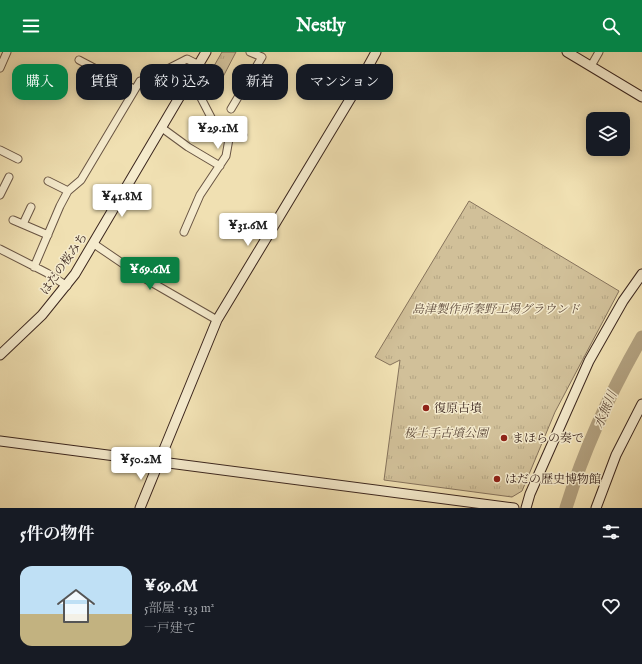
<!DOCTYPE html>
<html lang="ja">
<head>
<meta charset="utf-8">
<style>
  body { margin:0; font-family:"IM FELL English","Noto Serif JP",serif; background:#242831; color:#f1f3f6; height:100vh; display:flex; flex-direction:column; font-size:15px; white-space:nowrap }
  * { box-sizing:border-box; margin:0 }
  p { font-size:13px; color:#9ea1a6 }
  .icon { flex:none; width:22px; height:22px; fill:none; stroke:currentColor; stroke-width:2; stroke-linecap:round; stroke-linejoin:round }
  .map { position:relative; height:456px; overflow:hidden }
  .sheet { display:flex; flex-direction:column; background:#171b24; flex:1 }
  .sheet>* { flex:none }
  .hud { position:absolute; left:12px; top:12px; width:400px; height:36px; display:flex; gap:8px }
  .fabs { position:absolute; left:586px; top:60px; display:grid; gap:8px }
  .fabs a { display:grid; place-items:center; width:44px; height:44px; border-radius:8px; background:#171b24; box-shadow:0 2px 10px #0003; font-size:20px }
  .price { position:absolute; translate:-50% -34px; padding:0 9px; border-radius:4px; background:#fff; color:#222; font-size:13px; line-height:26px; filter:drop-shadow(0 1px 2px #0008) }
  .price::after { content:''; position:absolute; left:50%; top:24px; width:12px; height:9px; margin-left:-6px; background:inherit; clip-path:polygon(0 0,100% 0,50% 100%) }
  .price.selected { background:#0b8043; color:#fff }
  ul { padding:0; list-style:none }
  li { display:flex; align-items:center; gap:12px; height:100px; padding:0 20px }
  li+li { border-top:1px solid #363941 }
  li span { display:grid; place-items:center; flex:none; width:112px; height:80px; border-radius:12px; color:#555 }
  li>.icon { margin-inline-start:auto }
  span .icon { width:48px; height:48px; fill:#fffc; stroke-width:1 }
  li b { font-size:17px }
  h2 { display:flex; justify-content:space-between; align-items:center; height:48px; padding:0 20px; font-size:17px }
  .chip { padding:0 14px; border-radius:12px; background:#171b24; box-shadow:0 2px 10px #0003; font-size:14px; line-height:36px }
  .chip.selected { background:#0b8043; color:#fff }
  header { display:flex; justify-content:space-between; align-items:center; height:52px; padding:0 20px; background:#0b8043; color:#fff; font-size:18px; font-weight:800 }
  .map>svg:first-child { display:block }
  .grass { fill:url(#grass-tufts); stroke:#86735c }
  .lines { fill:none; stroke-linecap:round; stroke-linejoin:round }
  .river { stroke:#b2a180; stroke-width:13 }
  .street-casing { stroke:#685443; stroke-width:9 }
  .secondary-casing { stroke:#3b261e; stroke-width:11 }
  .street { stroke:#f5ebcd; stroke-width:7 }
  .secondary { stroke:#f5ebcd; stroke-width:9 }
  .poi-dot { fill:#8f2418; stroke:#f5ebcd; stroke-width:1.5 }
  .labels { text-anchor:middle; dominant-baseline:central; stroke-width:3; stroke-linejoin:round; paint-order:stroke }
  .street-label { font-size:12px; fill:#3b261e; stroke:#f5ebcd }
  .park-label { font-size:12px; font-style:italic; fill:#604c3d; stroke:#f5ebcd }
  .poi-label { font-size:12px; fill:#3b261e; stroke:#f5ebcd; text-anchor:start }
  .water-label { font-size:13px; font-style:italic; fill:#5f4b3b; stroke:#f5ebcd }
</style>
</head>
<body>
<header><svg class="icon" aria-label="menu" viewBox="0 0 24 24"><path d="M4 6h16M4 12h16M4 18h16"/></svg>Nestly<svg class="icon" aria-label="search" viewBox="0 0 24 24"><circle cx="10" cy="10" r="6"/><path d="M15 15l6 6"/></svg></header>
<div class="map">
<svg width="642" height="456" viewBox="0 0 642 456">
  <defs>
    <pattern id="grass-tufts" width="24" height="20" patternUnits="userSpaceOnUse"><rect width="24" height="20" fill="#d1c099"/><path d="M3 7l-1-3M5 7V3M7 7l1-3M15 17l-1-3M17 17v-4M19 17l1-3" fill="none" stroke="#b4a583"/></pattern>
  </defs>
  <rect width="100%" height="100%" fill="#f0e0b2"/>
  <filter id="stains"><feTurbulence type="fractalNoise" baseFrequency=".005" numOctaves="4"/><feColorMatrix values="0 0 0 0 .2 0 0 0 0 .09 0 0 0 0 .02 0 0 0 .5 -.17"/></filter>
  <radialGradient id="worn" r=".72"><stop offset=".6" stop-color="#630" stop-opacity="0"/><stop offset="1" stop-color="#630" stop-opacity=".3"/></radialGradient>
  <!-- grass -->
  <path class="grass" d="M222,0H236L213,44L202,45L198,42Z
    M469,149L619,239L555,360L522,439L512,445L384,428L400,308L390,313L375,305Z"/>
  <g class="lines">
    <!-- river -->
    <path class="river" d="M566,456C584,397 611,339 642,285"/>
    <!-- street casing -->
    <g class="street-casing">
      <path id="street" d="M79,8L134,37
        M591,14L599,0
        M0,16L7,0
        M201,46L215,73L229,87
        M231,57L262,5L250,0
        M229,73L243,83
        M162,76L188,95L220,114
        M0,98L18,107
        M48,129L68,139
        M0,143L9,125
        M13,168L48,183
        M23,172L31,155
        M184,180L200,143L226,104L229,87L236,78
        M94,192L144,226L217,268
        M0,197L47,221L67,234
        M34,215L60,154L68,139L81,128L140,29L150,26L187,7L199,13"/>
    </g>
    <!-- secondary casing -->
    <g class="secondary-casing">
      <path id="secondary" d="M567,0L642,45
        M0,303L42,263L75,222L206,0
        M0,389L514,456
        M140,456L217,268L352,44L376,0
        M526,456L530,442L589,309L623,249L642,222
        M596,456L616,403L642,352"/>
    </g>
    <!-- street -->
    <use href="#street" class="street"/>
    <!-- secondary -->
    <use href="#secondary" class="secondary"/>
  </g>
  <!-- markers -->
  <g class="poi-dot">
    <circle cx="426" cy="356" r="4"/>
    <circle cx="504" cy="386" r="4"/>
    <circle cx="497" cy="427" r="4"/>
  </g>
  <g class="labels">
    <!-- street labels -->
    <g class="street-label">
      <text transform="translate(64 212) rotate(-55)">はだの桜みち</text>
    </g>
    <!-- park labels -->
    <g class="park-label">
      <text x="496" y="257">島津製作所秦野工場グラウンド</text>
      <text x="446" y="381">桜土手古墳公園</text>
    </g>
    <!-- poi labels -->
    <g class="poi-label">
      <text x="434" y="356">復原古墳</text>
      <text x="512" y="386">まほらの奏で</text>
      <text x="505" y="427">はだの歴史博物館</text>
    </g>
    <!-- water labels -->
    <g class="water-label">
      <text transform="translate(606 358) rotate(-67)">水無川</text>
    </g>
  </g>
  <rect width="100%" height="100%" filter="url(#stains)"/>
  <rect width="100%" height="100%" fill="url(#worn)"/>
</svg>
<div class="fabs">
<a><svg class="icon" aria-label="layers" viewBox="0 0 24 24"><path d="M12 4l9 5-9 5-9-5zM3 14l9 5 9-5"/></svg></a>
</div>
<b class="price" style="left:218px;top:98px">¥29.1M</b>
<b class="price" style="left:122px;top:166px">¥41.8M</b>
<b class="price" style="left:248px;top:195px">¥31.6M</b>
<b class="price selected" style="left:150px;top:239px">¥69.6M</b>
<b class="price" style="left:141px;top:429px">¥50.2M</b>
<div class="hud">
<a class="chip selected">購入</a>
<a class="chip">賃貸</a>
<a class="chip">絞り込み</a>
<a class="chip">新着</a>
<a class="chip">マンション</a>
</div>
</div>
<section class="sheet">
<h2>5件の物件<svg class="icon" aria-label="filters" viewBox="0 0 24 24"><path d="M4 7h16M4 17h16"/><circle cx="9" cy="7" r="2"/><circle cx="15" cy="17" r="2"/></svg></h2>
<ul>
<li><span style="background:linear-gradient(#bfe0f5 60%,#c2b280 0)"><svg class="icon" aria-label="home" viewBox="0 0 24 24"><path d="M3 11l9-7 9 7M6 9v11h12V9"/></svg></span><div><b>¥69.6M</b><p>5部屋 · 133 m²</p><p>一戸建て</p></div><svg class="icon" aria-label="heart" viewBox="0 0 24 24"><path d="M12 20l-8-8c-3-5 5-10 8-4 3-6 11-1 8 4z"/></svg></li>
</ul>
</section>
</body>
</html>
